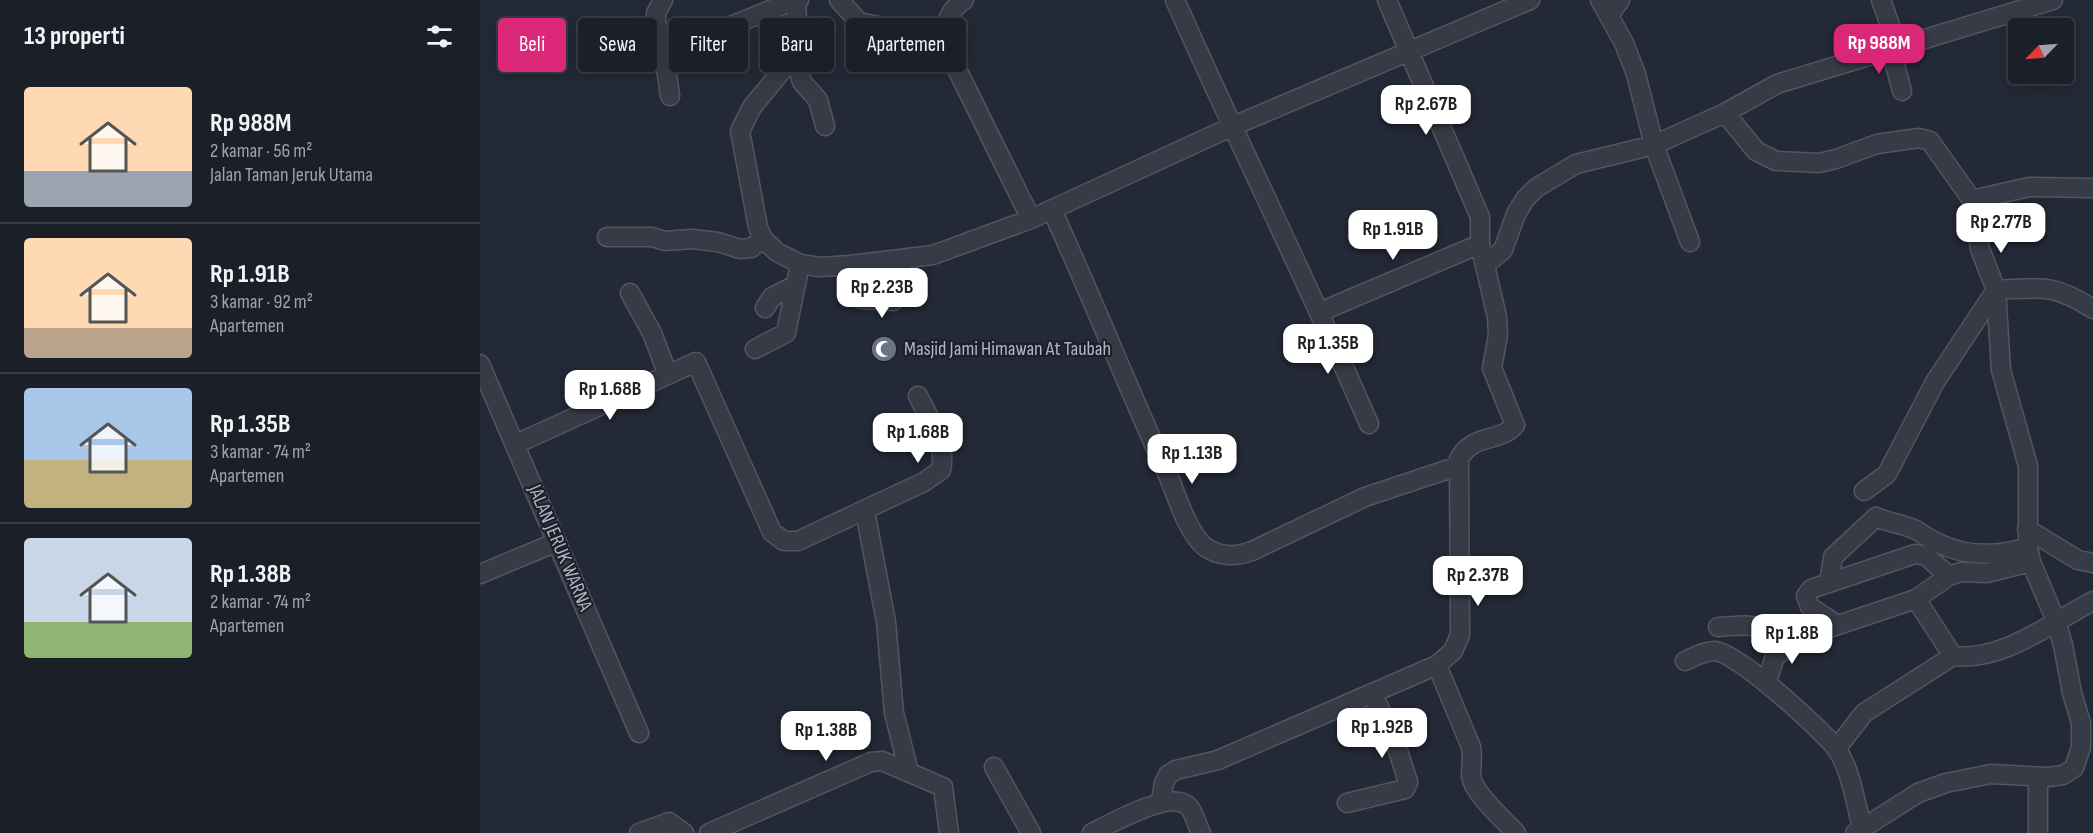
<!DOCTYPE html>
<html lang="id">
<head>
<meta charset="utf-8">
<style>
  body { margin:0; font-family:"Sofia Sans Condensed",sans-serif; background:#272c34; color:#f1f3f6; height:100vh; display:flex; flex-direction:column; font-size:22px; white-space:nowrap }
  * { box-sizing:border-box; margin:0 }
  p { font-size:20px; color:#9fa2a8 }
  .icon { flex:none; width:33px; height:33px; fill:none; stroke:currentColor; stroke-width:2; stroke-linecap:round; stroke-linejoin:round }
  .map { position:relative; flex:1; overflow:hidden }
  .panel { display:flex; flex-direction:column; background:#1a1f28; width:480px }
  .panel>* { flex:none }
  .guide { position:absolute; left:18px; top:18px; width:570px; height:54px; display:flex; gap:12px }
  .needle { width:39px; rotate:245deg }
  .tools { position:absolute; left:1528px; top:18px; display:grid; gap:12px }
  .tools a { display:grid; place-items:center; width:66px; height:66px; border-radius:6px; background:#1a1f28; box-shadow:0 3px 15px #0003,0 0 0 2px #383d45; font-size:30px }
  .price { position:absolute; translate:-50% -51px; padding:0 14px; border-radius:12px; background:#fff; color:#222; font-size:20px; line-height:39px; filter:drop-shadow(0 2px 3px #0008) }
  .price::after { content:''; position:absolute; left:50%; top:36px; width:18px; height:14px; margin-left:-9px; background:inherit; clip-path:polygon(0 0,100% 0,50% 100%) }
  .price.active { background:#db2777; color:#fff }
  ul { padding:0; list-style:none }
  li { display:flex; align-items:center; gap:18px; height:150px; padding:0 24px }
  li+li { border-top:2px solid #383d45 }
  li span { display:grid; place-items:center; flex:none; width:168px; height:120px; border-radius:6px; color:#555 }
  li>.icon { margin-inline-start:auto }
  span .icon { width:72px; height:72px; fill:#fffc; stroke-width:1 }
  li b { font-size:26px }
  h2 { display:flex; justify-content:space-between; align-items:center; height:72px; padding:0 24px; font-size:26px }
  .pill { padding:0 21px; border-radius:6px; background:#1a1f28; box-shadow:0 3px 15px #0003,0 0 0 2px #383d45; font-size:21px; line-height:54px }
  .pill.active { background:#db2777; color:#fff }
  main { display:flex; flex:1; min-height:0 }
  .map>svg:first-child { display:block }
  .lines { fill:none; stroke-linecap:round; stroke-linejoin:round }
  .minor-casing { stroke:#515661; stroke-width:21 }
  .minor { stroke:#363b46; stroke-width:18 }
  .labels { text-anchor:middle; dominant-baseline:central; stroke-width:4.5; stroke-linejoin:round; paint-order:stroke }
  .poi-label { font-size:20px; fill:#b1b6c3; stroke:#1b202b; text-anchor:start }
  .street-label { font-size:20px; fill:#b1b6c3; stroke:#1b202b }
</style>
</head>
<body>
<main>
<section class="panel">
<h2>13 properti<svg class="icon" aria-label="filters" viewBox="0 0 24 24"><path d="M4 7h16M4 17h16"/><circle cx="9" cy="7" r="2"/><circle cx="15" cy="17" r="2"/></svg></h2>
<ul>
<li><span style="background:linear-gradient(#ffd9b3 70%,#9aa5b1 0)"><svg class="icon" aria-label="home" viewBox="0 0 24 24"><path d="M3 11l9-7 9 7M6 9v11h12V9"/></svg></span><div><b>Rp 988M</b><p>2 kamar · 56 m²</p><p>Jalan Taman Jeruk Utama</p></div></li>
<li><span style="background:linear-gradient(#ffd9b3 75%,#b9a48a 0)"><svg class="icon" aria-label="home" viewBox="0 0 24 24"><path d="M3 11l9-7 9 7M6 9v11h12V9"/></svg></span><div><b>Rp 1.91B</b><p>3 kamar · 92 m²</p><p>Apartemen</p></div></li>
<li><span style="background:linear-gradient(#a9c7e8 60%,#c2b280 0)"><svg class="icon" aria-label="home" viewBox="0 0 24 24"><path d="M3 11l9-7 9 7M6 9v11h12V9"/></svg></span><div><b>Rp 1.35B</b><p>3 kamar · 74 m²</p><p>Apartemen</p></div></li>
<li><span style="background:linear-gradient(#c9d6e8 70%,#8fb573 0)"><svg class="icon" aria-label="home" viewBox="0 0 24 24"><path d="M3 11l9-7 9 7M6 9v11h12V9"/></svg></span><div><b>Rp 1.38B</b><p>2 kamar · 74 m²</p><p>Apartemen</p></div></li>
</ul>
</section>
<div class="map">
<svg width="1613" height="833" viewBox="0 0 1613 833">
  <rect width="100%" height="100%" fill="#232936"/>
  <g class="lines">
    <!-- minor casing -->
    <g class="minor-casing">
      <path id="minor" d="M183,0L176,13V22L182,40L190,96
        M319,0L316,1L318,35L314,56L272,107L260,131L278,227L283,239L297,252L320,264L340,267L370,265L453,255L551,219L751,127L1050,0
        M359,0L379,22L462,39L551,219
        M695,0C758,142 827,281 889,424
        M1120,0L1144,43L1156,74L1174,145L1210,242
        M1401,0L1418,48
        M1129,16L1140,0
        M462,39C466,23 469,10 484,0
        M182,40L199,43L211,42L315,0
        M1411,50L1422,91
        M314,56L322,82L338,100L345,126
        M1245,113L1276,151L1296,161L1339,163L1356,159L1397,144L1439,138L1450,141L1492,200L1500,249L1516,290L1521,370L1548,466V547L1551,562L1576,621L1583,645L1592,693L1601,723V747L1594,768L1583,775L1567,777L1511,774L1466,783L1438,793L1375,833
        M1492,200L1549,187L1613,188
        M572,210C612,297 647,386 687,473C697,495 706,530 724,546C738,557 756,557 772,551L885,497L978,466
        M127,237H172L185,241L212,239L238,242L260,249L271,248L283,239
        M1006,264L1023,250L1036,214L1045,199L1056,188L1096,164L1174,145L1245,113L1297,84L1573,0
        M370,265L372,283L381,299L413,301L421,294V260
        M150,293L172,333L188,375
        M285,308L292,297L316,285
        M840,312L1000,244
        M275,349L306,333L320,264
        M0,364L159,733
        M36,444L216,362L292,532L304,541H318L444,482L461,470C467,445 449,418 438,396
        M1384,491L1407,474L1455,382L1516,290C1563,288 1572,283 1613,309
        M385,511L406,622L414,713L429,772
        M1547,529L1598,560L1613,563
        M0,574L77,542
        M1349,583L1353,557L1396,517C1409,523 1423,524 1436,530C1443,534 1449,539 1456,542C1485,557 1518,556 1548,547
        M1436,599L1473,656
        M1356,624L1330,607L1326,596L1331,589L1435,554L1446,556L1469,576
        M1238,627C1274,625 1277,620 1301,650
        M1340,631L1436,599L1469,576L1481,572L1507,573L1551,562
        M1205,661C1214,657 1224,651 1235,651C1258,653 1341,729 1356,748C1371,769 1375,802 1382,827
        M957,665L991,747C993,757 991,766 991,776C993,793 1024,820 1036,833
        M1287,682L1295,656L1326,638
        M1356,749L1384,713L1473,656C1522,662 1571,623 1613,601
        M514,767L551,833
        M681,801L684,783L688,775L696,770L738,760L957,665L973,651L980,635L979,459C993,433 1020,443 1035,425L1012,368L1018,335L1017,317L1000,244V217L907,0
        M867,803L925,789L928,782L914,738L892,693
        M1558,832V777
        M159,833L189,822L204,833
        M229,833L391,762L402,761L463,787L469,833
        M612,833C631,824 691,788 709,807C714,813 717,825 721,833"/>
    </g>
    <!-- minor -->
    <use href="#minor" class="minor"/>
  </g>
  <!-- icons -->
  <defs>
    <g id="mosque-disc" transform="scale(1.35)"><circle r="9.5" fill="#6b7280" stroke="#1b202b"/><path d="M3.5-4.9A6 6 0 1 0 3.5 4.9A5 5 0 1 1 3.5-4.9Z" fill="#fff"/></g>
  </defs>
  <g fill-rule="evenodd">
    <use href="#mosque-disc" x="404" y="349"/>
  </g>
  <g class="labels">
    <!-- poi labels -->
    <g class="poi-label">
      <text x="424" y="349">Masjid Jami Himawan At Taubah</text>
    </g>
    <!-- street labels -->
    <g class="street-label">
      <text transform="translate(80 548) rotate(67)">JALAN JERUK WARNA</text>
    </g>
  </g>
</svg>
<div class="tools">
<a><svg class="needle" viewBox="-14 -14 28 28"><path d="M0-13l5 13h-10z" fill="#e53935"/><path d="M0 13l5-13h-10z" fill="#9fa2a8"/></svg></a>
</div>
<b class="price active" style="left:1399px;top:75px">Rp 988M</b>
<b class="price" style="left:946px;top:136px">Rp 2.67B</b>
<b class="price" style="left:1521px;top:254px">Rp 2.77B</b>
<b class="price" style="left:913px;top:261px">Rp 1.91B</b>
<b class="price" style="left:402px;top:319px">Rp 2.23B</b>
<b class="price" style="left:848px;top:375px">Rp 1.35B</b>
<b class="price" style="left:130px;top:421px">Rp 1.68B</b>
<b class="price" style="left:438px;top:464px">Rp 1.68B</b>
<b class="price" style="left:712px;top:485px">Rp 1.13B</b>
<b class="price" style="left:998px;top:607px">Rp 2.37B</b>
<b class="price" style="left:1312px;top:665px">Rp 1.8B</b>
<b class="price" style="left:902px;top:759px">Rp 1.92B</b>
<b class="price" style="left:346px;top:762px">Rp 1.38B</b>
<div class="guide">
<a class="pill active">Beli</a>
<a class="pill">Sewa</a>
<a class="pill">Filter</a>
<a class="pill">Baru</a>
<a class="pill">Apartemen</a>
</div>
</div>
</main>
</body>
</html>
